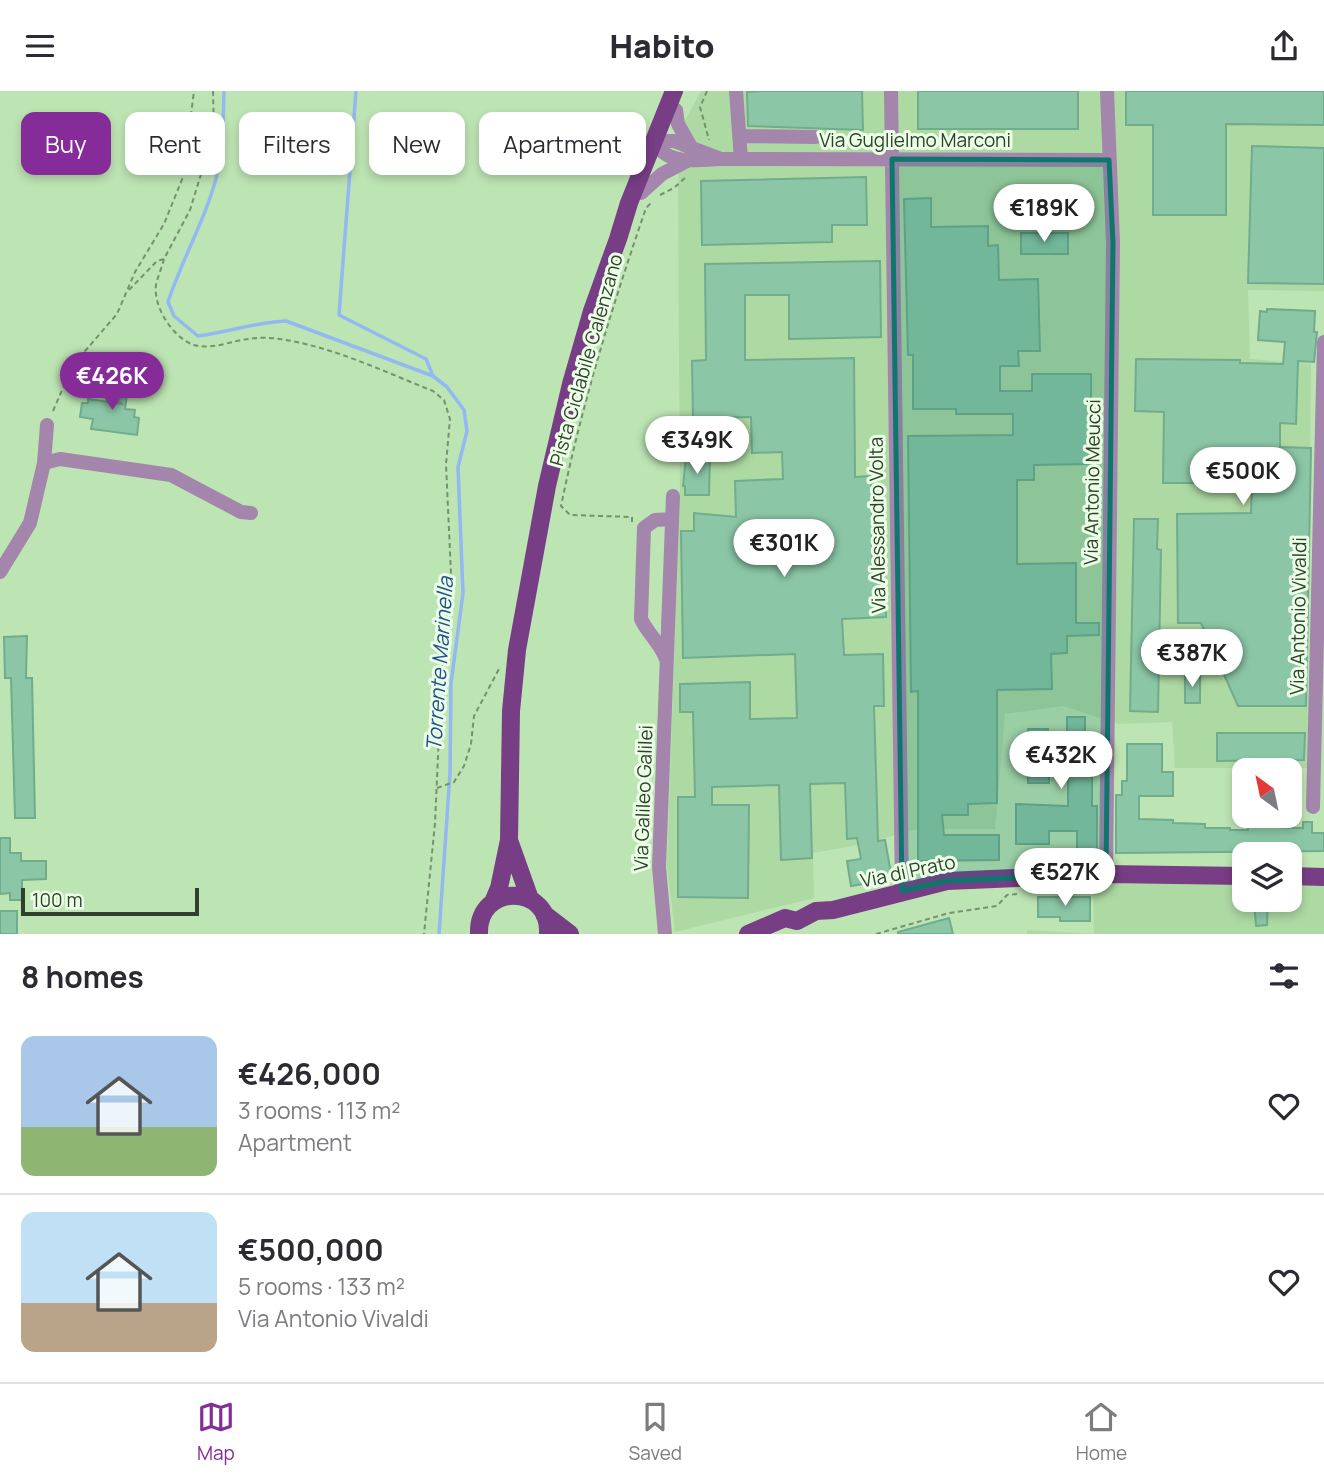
<!DOCTYPE html>
<html lang="en">
<head>
<meta charset="utf-8">
<style>
  body { margin:0; font-family:Manrope,sans-serif; background:#f7f7f7; color:#2b2b33; height:100vh; display:flex; flex-direction:column; font-size:26px; white-space:nowrap }
  * { box-sizing:border-box; margin:0 }
  p { font-size:23px; color:#7c7c81 }
  .icon { flex:none; width:38px; height:38px; fill:none; stroke:currentColor; stroke-width:2; stroke-linecap:round; stroke-linejoin:round }
  .map { position:relative; height:843px; overflow:hidden }
  .sheet { display:flex; flex-direction:column; background:#fff; flex:1 }
  .sheet>* { flex:none }
  .top-card { position:absolute; left:21px; top:21px; width:700px; height:63px; display:flex; gap:14px }
  .needle { width:46px; rotate:327deg }
  .controls { position:absolute; left:1232px; top:667px; display:grid; gap:14px }
  .controls a { display:grid; place-items:center; width:70px; height:70px; border-radius:14px; background:#fff; box-shadow:0 4px 10px #0003; font-size:35px }
  .scale { position:absolute; left:21px; bottom:18px; width:178px; box-sizing:border-box; padding-left:7px; border:4px solid #30402d; border-top:0; font-size:19px; line-height:24px; white-space:nowrap; color:#30402d; -webkit-text-stroke:5px #ebffe6; paint-order:stroke }
  .price { position:absolute; translate:-50% -60px; padding:0 16px; border-radius:24px; background:#fff; color:#222; font-size:23px; line-height:46px; filter:drop-shadow(0 2px 4px #0008) }
  .price::after { content:''; position:absolute; left:50%; top:42px; width:21px; height:16px; margin-left:-10px; background:inherit; clip-path:polygon(0 0,100% 0,50% 100%) }
  .price.current { background:#852c99; color:#fff }
  ul { padding:0; list-style:none }
  li { display:flex; align-items:center; gap:21px; height:175px; padding:0 21px }
  li+li { border-top:2px solid #e1e1e2 }
  li span { display:grid; place-items:center; flex:none; width:196px; height:140px; border-radius:14px; color:#555 }
  li>.icon { margin-inline-start:auto }
  span .icon { width:84px; height:84px; fill:#fffc; stroke-width:1 }
  li b { font-size:30px }
  h2 { display:flex; justify-content:space-between; align-items:center; height:84px; padding:0 21px; font-size:30px }
  .pill { padding:0 24px; border-radius:14px; background:#fff; box-shadow:0 4px 10px #0003; font-size:24px; line-height:63px }
  .pill.current { background:#852c99; color:#fff }
  header { display:flex; justify-content:space-between; align-items:center; height:91px; padding:0 21px; background:#fff; font-size:32px; font-weight:800 }
  .dock { display:flex; justify-content:space-around; align-items:center; height:98px; border-top:2px solid #e1e1e2; background:#fff; font-size:19px; color:#7c7c81 }
  .dock a { display:grid; justify-items:center; gap:4px }
  .dock .current { color:#852c99 }
  .map>svg:first-child { display:block }
  .built { fill:#add9a3 }
  .lines { fill:none; stroke-linecap:round; stroke-linejoin:round }
  .stream { stroke:#94b8f1; stroke-width:3.5 }
  .building { fill:#8bc7a6; stroke:#71ac8c; stroke-width:2 }
  .path { stroke:#76916f; stroke-width:2; stroke-dasharray:5 3.5; stroke-linecap:butt }
  .minor { stroke:#a485ac; stroke-width:14 }
  .major { stroke:#773d85; stroke-width:18 }
  .marked { fill:#0f766e; fill-opacity:0.2; stroke:#0f766e; stroke-width:5; stroke-linejoin:round }
  .labels { text-anchor:middle; dominant-baseline:central; stroke-width:6; stroke-linejoin:round; paint-order:stroke }
  .street-label { font-size:19px; fill:#30402d; stroke:#ebffe6 }
  .water-label { font-size:21px; font-style:italic; fill:#264f93; stroke:#ebffe6 }
</style>
</head>
<body>
<header><svg class="icon" aria-label="menu" viewBox="0 0 24 24"><path d="M4 6h16M4 12h16M4 18h16"/></svg>Habito<svg class="icon" aria-label="share" viewBox="0 0 24 24"><path d="M12 15V3M7 8l5-5 5 5M5 13v7h14v-7"/></svg></header>
<div class="map">
<svg width="1324" height="843" viewBox="0 0 1324 843">
  <rect width="100%" height="100%" fill="#bde4b3"/>
  <!-- built -->
  <path class="built" d="M701,0H1324V200L1248,199L1250,268L1311,273L1307,677H1175L1172,631L1118,633L1063,615L1005,623L995,738H918L858,754L813,762L814,807L675,841L667,775L680,405L678,100L681,37Z
    M1093,792L1244,794V808H1290V794H1324V843H1027V839L1094,843Z"/>
  <g class="lines">
    <!-- stream -->
    <path class="stream" d="M224,0C223,25 224,51 219,75C209,123 183,165 168,211L174,225L198,245C228,241 256,231 286,230L433,285L447,296L464,319L467,340L458,376L463,502L451,592L450,682L439,843
      M356,0L339,224L426,268L433,285"/>
  </g>
  <!-- building -->
  <path class="building" d="M762,0H862L863,39L748,35L747,1Z
    M918,0H1078V38H918Z
    M1126,0H1324V34L1226,33V124H1153V34H1126Z
    M1252,55L1324,57V193L1248,192Z
    M866,86L867,134H832V151L702,154L701,90Z
    M931,107V136L988,135V155L998,154L999,189L1038,188L1040,260H1018L1019,275H1000V300H1032V283H1091V373L1034,374V389H1017V473L1076,472V532H1099V544L1067,545V562L1051,563L1052,598L997,599V712L968,713V724H942L944,744H999V769L918,770V600L911,601L908,345L1013,344V323H956V318H913V264H908L904,108Z
    M1021,142H1068V163H1021Z
    M880,170L881,246L789,248V204H745V269L854,267L855,386L871,385L873,489L885,493L886,526L842,528L844,564L883,563L884,615H874L878,750L885,749L892,788L851,795L847,770L861,768L857,747L847,748L845,692L810,693L812,767L781,769L779,694L712,696V714H749L748,807L678,806V706H695L693,621H680V593L750,591V628L797,627L795,563L683,567L681,440H694V422L736,426L735,390L783,388L782,361L752,362L751,326L693,327L692,270L706,269L705,173Z
    M1267,218L1315,220L1314,241H1317L1314,271L1298,270L1296,333L1280,332V356L1311,357L1306,615H1238L1201,532H1178L1177,423L1251,422L1252,392H1163L1164,321L1135,320L1136,268L1240,269V272L1283,273L1285,251L1258,249L1260,220L1267,221Z
    M115,287L129,289L125,318L135,319L134,326L139,327L137,344L91,338L93,328L80,326L82,312H88V308L122,313L113,306Z
    M710,365L709,404H685V395H683L686,366Z
    M1134,428H1158L1157,458L1161,459L1158,621L1130,620Z
    M27,545L26,587H32L35,727H15L11,587H5L4,546Z
    M1185,583H1200V612H1185Z
    M1067,626H1085V657H1092V715H1097V766H1077V740H1049V753H1016V713L1068,715V682H1049V692H1028V638H1048V655L1067,656Z
    M1217,642H1305L1304,669L1217,670Z
    M1127,653H1162V681H1173V705H1139V728L1173,729V732L1205,733V737H1230V739H1248V732H1282V737H1303V731H1312V742H1324V760L1116,762V704H1122V690H1127Z
    M0,747H10V762H21V770H46V788L22,789V809H10V802L0,803Z
    M1038,806H1090V830H1060V826H1038Z
    M1254,808H1268L1267,834L1256,835Z
    M0,820H17V843H0Z
    M949,827L953,843H898V841Z"/>
  <g class="lines">
    <!-- path -->
    <path class="path" d="M707,0L700,16L709,49
      M660,104L674,97L687,85
      M164,168C162,176 158,185 156,194C153,216 173,247 194,254C212,259 231,250 248,248C266,245 283,248 301,252C346,262 390,283 433,300L444,309L450,328L446,373L451,483L442,576L435,732L424,843
      M129,199L157,170L164,168L190,119L214,41L213,0
      M53,320L73,274L117,223L135,181L164,133L183,86L194,0
      M632,431V426L570,424L561,415C582,313 612,216 646,117L651,112
      M437,697L454,691L464,675L471,653L474,625L499,578
      M876,843L949,822L997,815L1007,804L1017,803"/>
    <!-- minor -->
    <path class="minor" d="M736,0L741,68
      M891,0L902,800
      M676,19L678,33L691,56
      M739,45L816,46
      M721,68L674,50H654C666,75 698,69 721,68L1109,69
      M641,102L662,83L687,70
      M44,372L60,368L171,384L241,421L251,422
      M0,481L30,432L44,372L47,334
      M666,568C660,552 648,543 641,528L644,437L655,429L672,428
      M1313,716L1324,251
      M1106,783L1113,152L1107,0
      M665,843L659,776L673,405"/>
    <!-- major -->
    <path class="major" d="M510,752L530,808
      M1290,785L1324,786
      M493,811L499,797L509,749L511,620L517,559L547,395L571,293L592,220L618,148L629,112L674,0
      M544,823L570,843
      M479,843C477,792 551,792 548,843
      M748,843L785,827L797,830L816,820L833,819L947,790L1106,783L1244,785"/>
  </g>
  <!-- marked area -->
  <path class="marked" d="M892,68L1109,69L1113,152L1106,783L947,790L902,800Z"/>
  <g class="labels">
    <!-- street labels -->
    <g class="street-label">
      <text x="915" y="49">Via Guglielmo Marconi</text>
      <text transform="translate(586 269) rotate(-74)">Pista Ciclabile Calenzano</text>
      <text transform="translate(1092 391) rotate(-89)">Via Antonio Meucci</text>
      <text transform="translate(877 434) rotate(-91)">Via Alessandro Volta</text>
      <text transform="translate(1298 525) rotate(-89)">Via Antonio Vivaldi</text>
      <text transform="translate(643 707) rotate(-88)">Via Galileo Galilei</text>
      <text transform="translate(908 780) rotate(-12)">Via di Prato</text>
    </g>
    <!-- water labels -->
    <g class="water-label">
      <text transform="translate(439 573) rotate(-86)">Torrente Marinella</text>
    </g>
  </g>
</svg>
<div class="controls">
<a><svg class="needle" viewBox="-14 -14 28 28"><path d="M0-13l5 13h-10z" fill="#e53935"/><path d="M0 13l5-13h-10z" fill="#7c7c81"/></svg></a>
<a><svg class="icon" aria-label="layers" viewBox="0 0 24 24"><path d="M12 4l9 5-9 5-9-5zM3 14l9 5 9-5"/></svg></a>
</div>
<div class="scale">100 m</div>
<b class="price" style="left:1044px;top:153px">€189K</b>
<b class="price current" style="left:112px;top:321px">€426K</b>
<b class="price" style="left:697px;top:385px">€349K</b>
<b class="price" style="left:1243px;top:416px">€500K</b>
<b class="price" style="left:784px;top:488px">€301K</b>
<b class="price" style="left:1192px;top:598px">€387K</b>
<b class="price" style="left:1061px;top:700px">€432K</b>
<b class="price" style="left:1065px;top:817px">€527K</b>
<div class="top-card">
<a class="pill current">Buy</a>
<a class="pill">Rent</a>
<a class="pill">Filters</a>
<a class="pill">New</a>
<a class="pill">Apartment</a>
</div>
</div>
<section class="sheet">
<h2>8 homes<svg class="icon" aria-label="filters" viewBox="0 0 24 24"><path d="M4 7h16M4 17h16"/><circle cx="9" cy="7" r="2"/><circle cx="15" cy="17" r="2"/></svg></h2>
<ul>
<li><span style="background:linear-gradient(#a9c7e8 65%,#8fb573 0)"><svg class="icon" aria-label="home" viewBox="0 0 24 24"><path d="M3 11l9-7 9 7M6 9v11h12V9"/></svg></span><div><b>€426,000</b><p>3 rooms · 113 m²</p><p>Apartment</p></div><svg class="icon" aria-label="heart" viewBox="0 0 24 24"><path d="M12 20l-8-8c-3-5 5-10 8-4 3-6 11-1 8 4z"/></svg></li>
<li><span style="background:linear-gradient(#bfe0f5 65%,#b9a48a 0)"><svg class="icon" aria-label="home" viewBox="0 0 24 24"><path d="M3 11l9-7 9 7M6 9v11h12V9"/></svg></span><div><b>€500,000</b><p>5 rooms · 133 m²</p><p>Via Antonio Vivaldi</p></div><svg class="icon" aria-label="heart" viewBox="0 0 24 24"><path d="M12 20l-8-8c-3-5 5-10 8-4 3-6 11-1 8 4z"/></svg></li>
</ul>
</section>
<nav class="dock">
<a class="current"><svg class="icon" aria-label="map" viewBox="0 0 24 24"><path d="M3 6l6-2 6 2 6-2v14l-6 2-6-2-6 2zM9 4v14M15 6v14"/></svg>Map</a>
<a><svg class="icon" aria-label="saved" viewBox="0 0 24 24"><path d="M7 4h10v16l-5-4-5 4z"/></svg>Saved</a>
<a><svg class="icon" aria-label="home" viewBox="0 0 24 24"><path d="M3 11l9-7 9 7M6 9v11h12V9"/></svg>Home</a>
</nav>
</body>
</html>
